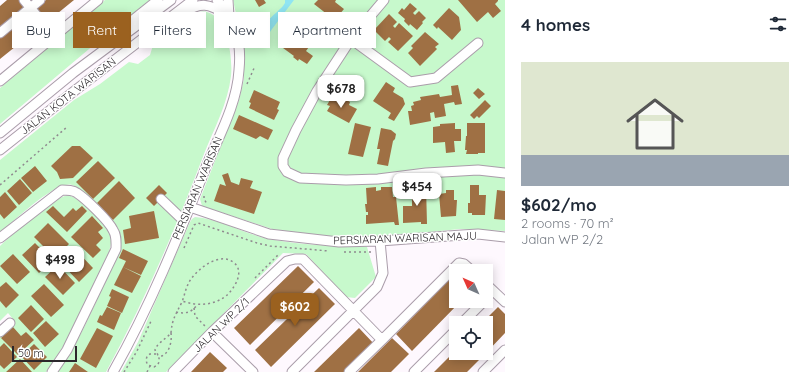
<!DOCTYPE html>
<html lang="en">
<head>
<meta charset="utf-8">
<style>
  body { margin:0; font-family:Quicksand,sans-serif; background:#f2f2f3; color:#1f2937; height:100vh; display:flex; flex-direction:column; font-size:15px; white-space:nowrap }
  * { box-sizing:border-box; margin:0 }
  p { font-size:13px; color:#747a83 }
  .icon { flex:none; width:22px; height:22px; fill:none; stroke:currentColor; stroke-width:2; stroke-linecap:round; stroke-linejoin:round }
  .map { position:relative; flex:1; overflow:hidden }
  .side { display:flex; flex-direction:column; background:#fff; width:300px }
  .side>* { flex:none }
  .top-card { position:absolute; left:12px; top:12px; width:380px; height:36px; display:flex; gap:8px }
  .needle { width:26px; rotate:315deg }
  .controls { position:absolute; left:449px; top:264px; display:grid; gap:8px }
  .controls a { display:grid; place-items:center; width:44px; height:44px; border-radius:0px; background:#fff; box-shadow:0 2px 10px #0003; font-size:20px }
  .scale { position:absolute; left:12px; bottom:10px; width:65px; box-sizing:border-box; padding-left:4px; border:2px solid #2c282c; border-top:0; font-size:11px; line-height:14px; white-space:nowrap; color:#2c282c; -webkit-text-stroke:3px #fff; paint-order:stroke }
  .price { position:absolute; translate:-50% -34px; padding:0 9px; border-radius:8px; background:#fff; color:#222; font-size:13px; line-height:26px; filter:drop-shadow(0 1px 2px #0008) }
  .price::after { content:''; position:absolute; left:50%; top:24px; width:12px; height:9px; margin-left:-6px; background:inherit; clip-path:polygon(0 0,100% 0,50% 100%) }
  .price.on { background:#9b611f; color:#fff }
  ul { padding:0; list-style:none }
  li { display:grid; align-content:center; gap:8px; height:212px; padding:0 16px }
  li span { display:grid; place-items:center; height:124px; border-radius:0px; color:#555 }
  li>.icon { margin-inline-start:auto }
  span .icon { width:72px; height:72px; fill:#fffc; stroke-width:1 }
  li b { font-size:17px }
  h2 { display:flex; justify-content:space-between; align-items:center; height:48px; padding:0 16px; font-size:17px }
  .tag { padding:0 14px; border-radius:0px; background:#fff; box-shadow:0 2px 10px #0003; font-size:14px; line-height:36px }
  .tag.on { background:#9b611f; color:#fff }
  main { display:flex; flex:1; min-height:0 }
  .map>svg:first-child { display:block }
  .green { fill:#c7f9cc }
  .water { fill:#90e5f2 }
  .building { fill:#9f7044 }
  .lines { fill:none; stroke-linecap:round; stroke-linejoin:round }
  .minor-casing { stroke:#aa9daa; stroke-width:11 }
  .path { stroke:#8f8a8f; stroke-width:1.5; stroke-dasharray:2 3; stroke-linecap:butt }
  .minor { stroke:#fff; stroke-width:9 }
  .labels { text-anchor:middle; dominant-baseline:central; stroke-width:3; stroke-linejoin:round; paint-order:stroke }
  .street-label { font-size:11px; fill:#2c282c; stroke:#fff }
</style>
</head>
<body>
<main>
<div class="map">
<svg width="505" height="372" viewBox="0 0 505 372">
  <rect width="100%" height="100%" fill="#fef8fe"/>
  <!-- green -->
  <path class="green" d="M105,0H150L89,49L0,124V88Z
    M233,0H505V231L460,229L410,234L335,238L272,229L202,206L200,199L239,100L244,79V52Z
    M198,12C201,12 204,11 207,12C228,18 233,59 231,76C228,103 214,129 204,154C176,228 144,302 106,372H58C78,343 93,309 107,277C112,267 122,253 121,241C121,226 109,218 99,209C92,201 83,188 72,185C56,180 13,222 0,233V160L74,100L100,84L129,62L138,64L150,55L154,42L189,16Z
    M68,195C80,198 108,224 111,236C112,243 110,248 108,255L64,345L46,372H0V332L13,319L8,313L0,321V246C14,233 52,198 68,195Z
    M195,217C221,219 244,234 269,239C301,245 334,246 367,247L376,277L355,298L346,297L306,254L283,253L166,372H121L138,342L190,222L192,219Z"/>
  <!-- water -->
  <path class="water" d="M285,0H294L272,29L266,38L265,39L262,36C261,23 275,15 283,6L285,3Z"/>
  <!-- building -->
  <path class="building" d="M7,0H21L26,6L0,28V6Z
    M46,0H74L47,22L36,8Z
    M255,0H264L266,3L259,7Z
    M318,0H336L335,2L344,9L339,15L342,17L337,22L314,4Z
    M458,0H498V1L495,4L501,11L493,18L488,12L477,22Z
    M410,3L417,9L413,13L415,15L419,11L426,18L422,22L423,23L417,30L410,24L409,26L404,21L405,19L398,13L402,8L404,10Z
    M449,8L459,17L461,30L452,40L438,27L437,29L433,25Z
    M30,12L41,26L0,59V37Z
    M389,14L397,22L393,26L395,28L399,23L413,36L398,51L388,42L391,39L389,37L385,41L374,30Z
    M313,16L320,21L315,28L307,23Z
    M325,26L340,36L334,45L319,34Z
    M298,27L314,40L306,51L313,56L307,64L299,59L298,61L293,57L294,56L283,48L289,40L288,39Z
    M425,32L439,44L435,47L437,49L420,66L408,53L413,48L411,46Z
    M386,82L395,88L393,92L403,98L405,104L394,121L388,118L391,113L373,101Z
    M458,85L462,104L455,105L454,102L444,104L446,116L435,118L434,112L430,113L431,121L410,125L408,111H412L411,106L414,105L413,102L421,100L420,97L439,94L440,97L452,95L451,86Z
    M478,88L485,94L479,99L473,93Z
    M254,90L280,102L277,109L279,110L274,120L249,108L251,103L249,102Z
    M333,95L344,101L345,99L350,102L349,105L357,109L349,123L327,111L330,106L327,105Z
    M485,100L491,106L479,118L477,116L474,119L470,115Z
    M239,115L273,130L268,140L260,136L256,139L233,129Z
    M355,123L371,127L363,157L348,154Z
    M455,123V129H461V141H454L455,152L446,153L445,142L433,143V127L440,126V124Z
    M467,123H485V153H478V154H466L467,150H465L466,136H467Z
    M381,128L391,130L396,134L395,139L393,141L388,166L377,164L380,149H377Z
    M72,146H80L93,158L73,178L60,179L57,172L51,166Z
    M98,161L115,178L93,199L76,182Z
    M35,166L47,181L33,192L21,178Z
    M228,173L231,182L239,185L241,178L253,181L250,188L262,192L254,214L214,201L220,184L226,186L222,175Z
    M20,179L32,193L19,205L7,191Z
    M119,181L135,198L113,220L97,203Z
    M159,185L167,193L154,206L146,198Z
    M470,185H479V195H486L485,215H472V213H468V203H470Z
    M426,186L427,224H421V222L403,223V206H412V187Z
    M376,187V191L381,190V187H392L393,197H396L399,225H395L394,222L366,224V215H368V212H366L365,204H367L366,188Z
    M446,190H454V200H457L456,216L441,217L439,194L446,193Z
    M497,190L505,191V220L494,219Z
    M5,192L17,207L4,219L0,214V197Z
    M53,206L64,217L73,208L76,211L82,206L87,211L67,232L46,212Z
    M154,211L159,238L125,244L123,230L131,228L129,216Z
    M92,216L103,228L98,232L103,238L96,245L101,250L93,258L71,237Z
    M48,223L69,244L55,258L34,237Z
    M35,243L52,260L39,273L22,255Z
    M72,246L93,268L79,282L58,260Z
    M123,249L148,261L141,275L123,267L126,261L119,258Z
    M13,254L30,272L17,284L0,266Z
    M58,265L75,283L63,295L45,277Z
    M298,266L314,282L250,345L234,328Z
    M123,267L141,276L132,293L114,285Z
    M456,273V301H461L412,351L396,334Z
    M6,282L19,295L6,308L0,301V287Z
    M44,284L64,305L51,317L31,296Z
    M319,288L335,304L271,367L255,350Z
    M112,289L129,297L122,313L107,306L111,297L109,296Z
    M31,305L44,319L31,332L18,318Z
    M107,307L121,313L114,330L97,322L100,315L102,316Z
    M498,307L505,314V333L486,353V323H482Z
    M46,321L59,334L45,347L33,333Z
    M13,327L21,336L26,332L34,340L18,355L1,338Z
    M97,328L113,336L96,368L80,359Z
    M359,328L375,345L347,372H314Z
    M392,338L409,354L391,372H358Z
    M4,343L17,357L4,369L0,365V347Z
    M34,344L47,357L34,370L21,356Z
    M456,350V353H486L467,372H434Z
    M210,352L227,368L223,372H191Z
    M20,359L32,372H6Z
    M75,363L88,372H69Z"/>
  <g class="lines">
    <!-- minor casing -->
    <g class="minor-casing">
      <path id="minor" d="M24,0L54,37
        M228,0L229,16
        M384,0L351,39L317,91L296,130L283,158V166L287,172L300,178L346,180L378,179L426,173L478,170L505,173
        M185,12C201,2 209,4 224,13
        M0,33L40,0
        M351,39L410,82L436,78L478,43
        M104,43L158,0
        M0,81L98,0
        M0,133L73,73L171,0
        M0,150L73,92L193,0
        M161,199L184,221
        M190,207L269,234L339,242L380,241L462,235L478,234L505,237
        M0,238L62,190C68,190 73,190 77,193C86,199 109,221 113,230C117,236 116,242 116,249L67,350L52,372
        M486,284L505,302
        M462,323L484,301
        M0,332L10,323
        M212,332L253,372
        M113,372C150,307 178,237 206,167C219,136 237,104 239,70C242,40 235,23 217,0
        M173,372L212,332L287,261L295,259H303L382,340L459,263L464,264L472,271
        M292,372L377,287L383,273L380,241
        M349,372L382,340
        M414,372L456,330
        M483,372L505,350"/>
    </g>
    <!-- path -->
    <path class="path" d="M247,84L255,66
      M0,185L67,127
      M204,196V199L207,204
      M184,248L194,225L198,223L257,243L270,246L329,251
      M344,252H373
      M255,278L278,255
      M194,308L195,316L205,326
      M176,312C185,314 191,313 197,305
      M171,333C172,319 176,314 182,302C185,294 186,286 191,279C199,268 219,252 233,262C246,271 234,289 226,296C212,306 198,306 182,301
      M171,333C172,341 170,352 162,356L158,355L155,350C157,343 166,339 171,333Z
      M156,354H150C146,356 145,361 148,365L154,367C160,364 160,360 158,355
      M124,372L137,351L152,319
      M147,372L150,366"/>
    <!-- minor -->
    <use href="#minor" class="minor"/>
  </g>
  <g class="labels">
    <!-- street labels -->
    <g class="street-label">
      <text transform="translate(68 96) rotate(-38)">JALAN KOTA WARISAN</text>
      <text transform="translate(197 188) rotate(-67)">PERSIARAN WARISAN</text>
      <text transform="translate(405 238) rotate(-2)">PERSIARAN WARISAN MAJU</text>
      <text transform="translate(221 325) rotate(-44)">JALAN WP 2/1</text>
    </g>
  </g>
</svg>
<div class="controls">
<a><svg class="needle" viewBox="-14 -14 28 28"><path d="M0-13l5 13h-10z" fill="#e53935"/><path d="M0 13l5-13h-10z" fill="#747a83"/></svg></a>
<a><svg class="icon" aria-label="locate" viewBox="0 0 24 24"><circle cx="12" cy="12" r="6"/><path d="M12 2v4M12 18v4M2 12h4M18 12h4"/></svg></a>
</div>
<div class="scale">50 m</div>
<b class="price" style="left:341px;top:109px">$678</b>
<b class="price" style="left:417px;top:207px">$454</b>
<b class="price" style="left:60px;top:280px">$498</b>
<b class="price on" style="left:295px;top:327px">$602</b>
<div class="top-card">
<a class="tag">Buy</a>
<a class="tag on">Rent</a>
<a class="tag">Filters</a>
<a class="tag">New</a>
<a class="tag">Apartment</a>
</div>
</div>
<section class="side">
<h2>4 homes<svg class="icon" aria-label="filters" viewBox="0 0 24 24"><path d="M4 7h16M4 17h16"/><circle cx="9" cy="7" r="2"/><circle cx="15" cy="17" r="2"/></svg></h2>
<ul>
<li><span style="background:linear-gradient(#dfe7d0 75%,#9aa5b1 0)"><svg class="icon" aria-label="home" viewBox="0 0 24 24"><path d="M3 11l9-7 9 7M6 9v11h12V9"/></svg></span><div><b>$602/mo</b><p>2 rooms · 70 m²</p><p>Jalan WP 2/2</p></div></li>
</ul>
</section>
</main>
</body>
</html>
